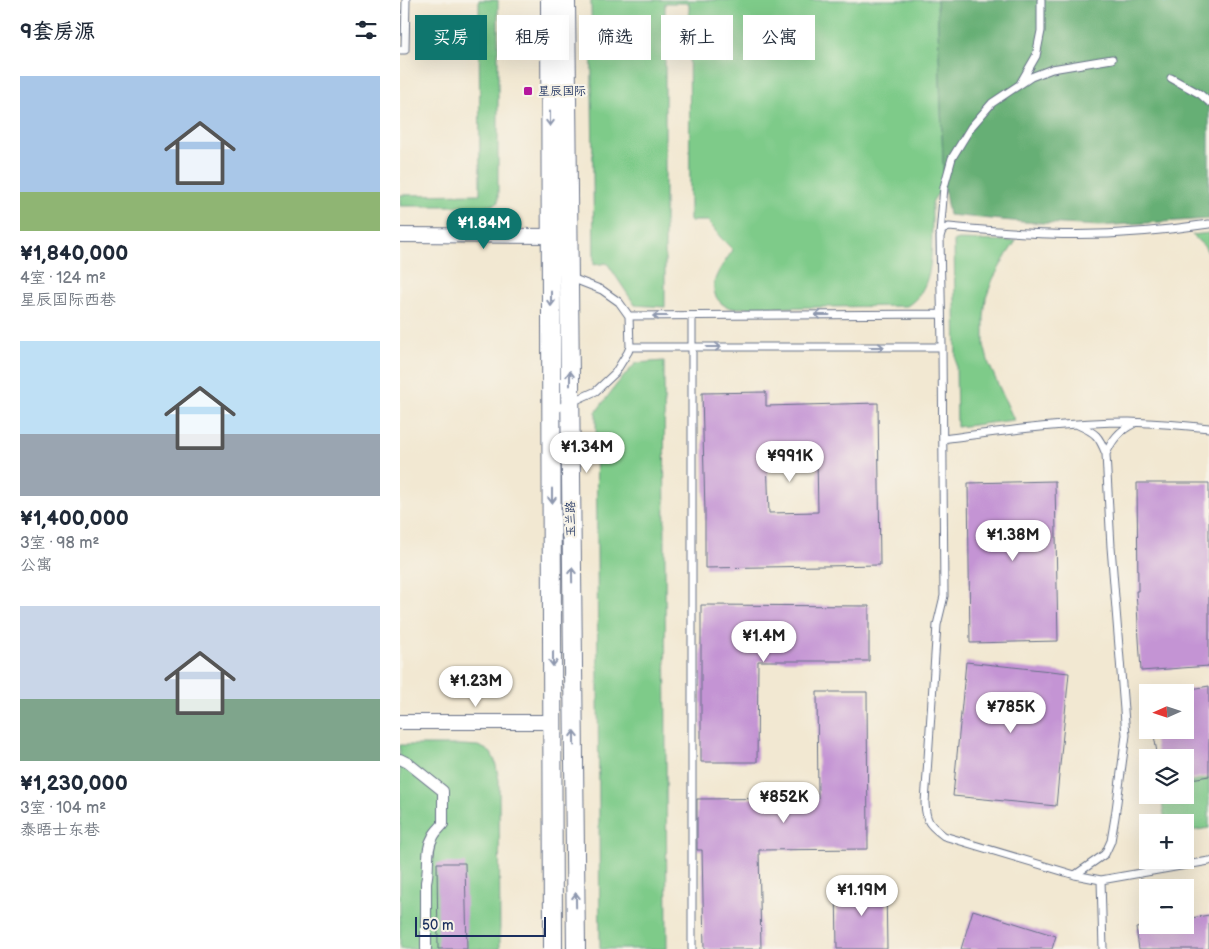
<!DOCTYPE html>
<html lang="zh">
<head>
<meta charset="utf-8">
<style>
  body { margin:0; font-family:"Balsamiq Sans","LXGW WenKai TC",sans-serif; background:#f6f6f7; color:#1f2937; height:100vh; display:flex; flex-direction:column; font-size:19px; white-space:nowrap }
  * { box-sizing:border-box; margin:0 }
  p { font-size:16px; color:#747a83 }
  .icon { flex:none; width:28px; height:28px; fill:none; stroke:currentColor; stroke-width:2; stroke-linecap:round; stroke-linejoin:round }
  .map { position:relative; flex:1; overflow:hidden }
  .drawer { display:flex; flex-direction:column; background:#fff; width:400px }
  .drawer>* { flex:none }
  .banner { position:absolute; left:15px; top:15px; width:475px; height:45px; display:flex; gap:10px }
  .needle { width:32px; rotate:267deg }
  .tools { position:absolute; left:739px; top:684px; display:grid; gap:10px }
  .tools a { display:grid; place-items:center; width:55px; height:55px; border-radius:0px; background:#fff; box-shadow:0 5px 20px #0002; font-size:25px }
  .scale { position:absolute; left:15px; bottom:12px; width:131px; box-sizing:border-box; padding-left:5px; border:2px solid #1b2f5e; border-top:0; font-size:14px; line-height:18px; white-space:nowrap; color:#1b2f5e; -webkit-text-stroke:4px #f7f3e8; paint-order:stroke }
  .price { position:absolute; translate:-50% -42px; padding:0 11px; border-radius:18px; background:#fff; color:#222; font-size:16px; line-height:32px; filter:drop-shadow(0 1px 2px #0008) }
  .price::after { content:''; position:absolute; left:50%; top:30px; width:15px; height:11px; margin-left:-8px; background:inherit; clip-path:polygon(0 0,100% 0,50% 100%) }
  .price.active { background:#0f766e; color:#fff }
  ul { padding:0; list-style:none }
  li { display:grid; align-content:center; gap:10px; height:265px; padding:0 20px }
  li span { display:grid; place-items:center; height:155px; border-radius:0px; color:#555 }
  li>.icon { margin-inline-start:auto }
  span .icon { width:90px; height:90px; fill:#fffc; stroke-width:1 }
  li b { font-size:21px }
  h2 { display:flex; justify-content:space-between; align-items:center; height:60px; padding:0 20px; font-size:21px }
  .chip { padding:0 18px; border-radius:0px; background:#fff; box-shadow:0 5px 20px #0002; font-size:18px; line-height:45px }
  .chip.active { background:#0f766e; color:#fff }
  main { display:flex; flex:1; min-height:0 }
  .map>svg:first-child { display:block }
  .green { fill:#7ecb89; stroke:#4c7d74 }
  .forest { fill:#66af75; stroke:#406f6a }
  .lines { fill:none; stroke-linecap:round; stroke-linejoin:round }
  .stream { stroke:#50bacd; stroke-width:5 }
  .building { fill:#c494d4; fill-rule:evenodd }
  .service-casing { stroke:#667087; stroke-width:9 }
  .pedestrian-casing { stroke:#667087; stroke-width:12 }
  .minor-casing { stroke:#667087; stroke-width:16 }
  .tertiary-casing { stroke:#667087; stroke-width:20 }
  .service { stroke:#fff; stroke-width:7 }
  .pedestrian { stroke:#fff; stroke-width:10 }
  .minor { stroke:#fff; stroke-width:14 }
  .tertiary { stroke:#fff; stroke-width:18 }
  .oneway { stroke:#8d97ae }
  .poi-dot { fill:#b5179e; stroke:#f7f3e8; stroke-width:2 }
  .labels { text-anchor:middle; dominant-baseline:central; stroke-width:4.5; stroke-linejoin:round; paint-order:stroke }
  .poi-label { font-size:12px; fill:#1b2f5e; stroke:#f7f3e8; text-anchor:start }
  .street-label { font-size:12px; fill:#1b2f5e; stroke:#f7f3e8 }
</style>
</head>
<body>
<main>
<section class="drawer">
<h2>9套房源<svg class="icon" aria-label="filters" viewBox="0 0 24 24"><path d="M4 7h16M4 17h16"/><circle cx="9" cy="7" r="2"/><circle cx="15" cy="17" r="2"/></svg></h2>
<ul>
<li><span style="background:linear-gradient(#a9c7e8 75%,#8fb573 0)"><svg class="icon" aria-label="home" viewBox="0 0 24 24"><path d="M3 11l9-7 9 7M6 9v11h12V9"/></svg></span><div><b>¥1,840,000</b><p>4室 · 124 m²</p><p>星辰国际西巷</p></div></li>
<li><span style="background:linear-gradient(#bfe0f5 60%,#9aa5b1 0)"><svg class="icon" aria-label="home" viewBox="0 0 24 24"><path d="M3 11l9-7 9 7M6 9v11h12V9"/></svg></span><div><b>¥1,400,000</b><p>3室 · 98 m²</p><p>公寓</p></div></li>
<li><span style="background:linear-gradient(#c9d6e8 60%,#7fa58c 0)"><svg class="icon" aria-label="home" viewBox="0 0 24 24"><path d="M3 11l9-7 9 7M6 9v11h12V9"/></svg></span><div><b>¥1,230,000</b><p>3室 · 104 m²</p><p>泰晤士东巷</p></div></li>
</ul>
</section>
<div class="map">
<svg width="809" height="949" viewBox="0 0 809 949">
  <rect width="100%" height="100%" fill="#f7f3e8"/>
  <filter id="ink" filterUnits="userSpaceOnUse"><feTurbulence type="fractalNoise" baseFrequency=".02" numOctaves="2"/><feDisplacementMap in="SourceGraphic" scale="10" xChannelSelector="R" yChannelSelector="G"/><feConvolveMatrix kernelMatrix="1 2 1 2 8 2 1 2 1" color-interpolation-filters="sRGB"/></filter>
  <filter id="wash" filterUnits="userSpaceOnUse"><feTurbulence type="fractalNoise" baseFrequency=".0096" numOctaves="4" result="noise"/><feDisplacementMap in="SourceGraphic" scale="20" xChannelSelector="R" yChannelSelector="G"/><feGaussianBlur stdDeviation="1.12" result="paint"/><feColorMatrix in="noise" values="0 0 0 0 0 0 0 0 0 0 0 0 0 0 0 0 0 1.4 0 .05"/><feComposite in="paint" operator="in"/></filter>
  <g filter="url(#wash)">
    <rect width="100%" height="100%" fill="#f2e8d2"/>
    <!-- green -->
    <path class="green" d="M79,0H98V202L93,205L86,206H0V195L80,194Z
      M191,0H537L544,187C541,191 536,195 534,199C531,203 532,212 532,218C531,247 536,288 507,306L331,308C328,307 323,305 321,303C303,286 323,265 333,250L321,238L308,221H290L289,3H265V307L235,305L207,263L194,265Z
      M809,233V255L805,247L792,235Z
      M554,240L616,241L606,256L593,279L586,298L584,317V345L589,364L614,420L557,427Z
      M264,361L267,949H200L196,412L217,384L236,363Z
      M0,745H62L78,746L85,749L91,753L95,761L99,780L100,949H0Z
      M809,778V828L785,832V822H765L761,795H785V782Z"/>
    <!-- forest -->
    <path class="forest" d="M537,0H809V219L699,226L623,222L549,215L544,187Z"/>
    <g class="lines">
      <!-- stream -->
      <path class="stream" d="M765,0H772"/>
    </g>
    <g id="blocks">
      <!-- building -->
      <path class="building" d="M366,392V406L478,403L480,565L305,568V513L302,393ZM417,457L418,512L369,513L367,458Z
        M655,481L658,641L570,643L568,483Z
        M737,483H809V666L741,671L736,591H738Z
        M301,605L469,606V661H358L357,762H301Z
        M566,662L669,673L656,806L553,796Z
        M809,686V776L785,780V758H758L753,730H785V690Z
        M417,692H467L468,849L359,850L361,949H304L302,850H297V799L418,798Z
        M37,863H65L67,949H38Z
        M436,884H486L487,949H437Z
        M573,910L656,936L652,949H561Z
        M809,915V949H739L736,928L753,925H785V919Z"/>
    </g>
  </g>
  <g filter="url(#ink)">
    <use href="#blocks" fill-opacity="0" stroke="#667087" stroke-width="1"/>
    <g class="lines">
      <!-- service casing -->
      <g class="service-casing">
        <path id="service" d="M0,50H5L6,0
          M771,78L800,94L809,102
          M621,82L636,56L641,31V0
          M809,224C756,232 702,236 649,234C616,233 582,230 549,227L542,230L540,237L542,347L544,596L537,625L525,803C526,823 530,825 544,836L675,875L701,880L809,861
          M540,234L544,187L552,158L571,127L592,103L631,77L652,69L712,59
          M229,316L541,314
          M292,316V949
          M230,347H542
          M152,411L196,391L215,373L228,352L230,347L229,316L219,302L202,290L169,277
          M678,425C696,433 699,436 706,454C712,440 719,431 733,424
          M543,439C604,431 667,422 729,422C756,423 782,425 809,428
          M675,875L705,854L711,841L715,817L726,735L711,547L706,454
          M701,880L703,949"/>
      </g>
      <!-- pedestrian casing -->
      <g class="pedestrian-casing">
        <path id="pedestrian" d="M0,759L8,763L43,791V824C40,828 35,832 33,837C25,850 30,867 26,882V949"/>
      </g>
      <!-- minor casing -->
      <g class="minor-casing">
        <path id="minor" d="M0,235L159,236
          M0,722H153"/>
      </g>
      <!-- tertiary casing -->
      <g class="tertiary-casing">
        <path id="tertiary" d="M150,0L153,949
          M166,0L176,949"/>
      </g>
      <!-- service -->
      <use href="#service" class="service"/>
      <!-- pedestrian -->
      <use href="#pedestrian" class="pedestrian"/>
      <!-- minor -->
      <use href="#minor" class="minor"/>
      <!-- tertiary -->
      <use href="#tertiary" class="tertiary"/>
    </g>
    <!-- one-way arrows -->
    <defs><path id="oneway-shaft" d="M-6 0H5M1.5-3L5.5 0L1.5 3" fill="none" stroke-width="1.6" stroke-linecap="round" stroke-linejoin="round" transform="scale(1.25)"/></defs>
    <g class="oneway">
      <use href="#oneway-shaft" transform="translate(150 119) rotate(90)"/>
      <use href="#oneway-shaft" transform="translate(151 299) rotate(90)"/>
      <use href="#oneway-shaft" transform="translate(422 315) rotate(180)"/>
      <use href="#oneway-shaft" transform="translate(260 316) rotate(180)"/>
      <use href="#oneway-shaft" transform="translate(314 347)"/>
      <use href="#oneway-shaft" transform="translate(477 347)"/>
      <use href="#oneway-shaft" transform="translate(170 378) rotate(-90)"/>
      <use href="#oneway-shaft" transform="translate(152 496) rotate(90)"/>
      <use href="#oneway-shaft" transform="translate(172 575) rotate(-91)"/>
      <use href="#oneway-shaft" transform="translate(153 659) rotate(90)"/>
      <use href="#oneway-shaft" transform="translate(174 738) rotate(-91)"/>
      <use href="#oneway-shaft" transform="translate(176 900) rotate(-91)"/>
    </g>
  </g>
  <!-- markers -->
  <rect class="poi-dot" x="123" y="86" width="10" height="10" rx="2.5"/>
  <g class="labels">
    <!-- poi labels -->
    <g class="poi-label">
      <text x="138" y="91">星辰国际</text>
    </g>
    <!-- street labels -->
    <g class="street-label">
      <text transform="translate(171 519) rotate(-91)">玉兰路</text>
    </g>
  </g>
</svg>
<div class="tools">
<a><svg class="needle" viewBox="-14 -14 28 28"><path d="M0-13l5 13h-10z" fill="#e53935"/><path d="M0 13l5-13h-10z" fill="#747a83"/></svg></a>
<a><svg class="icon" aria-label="layers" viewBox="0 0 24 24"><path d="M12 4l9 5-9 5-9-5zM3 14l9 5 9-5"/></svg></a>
<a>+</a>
<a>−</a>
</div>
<div class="scale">50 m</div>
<b class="price active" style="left:84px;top:250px">¥1.84M</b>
<b class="price" style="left:187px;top:474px">¥1.34M</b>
<b class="price" style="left:390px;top:483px">¥991K</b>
<b class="price" style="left:613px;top:562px">¥1.38M</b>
<b class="price" style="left:364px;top:663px">¥1.4M</b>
<b class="price" style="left:76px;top:708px">¥1.23M</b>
<b class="price" style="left:611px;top:734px">¥785K</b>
<b class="price" style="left:384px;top:824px">¥852K</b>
<b class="price" style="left:462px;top:917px">¥1.19M</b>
<div class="banner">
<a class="chip active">买房</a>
<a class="chip">租房</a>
<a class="chip">筛选</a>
<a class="chip">新上</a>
<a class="chip">公寓</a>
</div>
</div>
</main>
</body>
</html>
